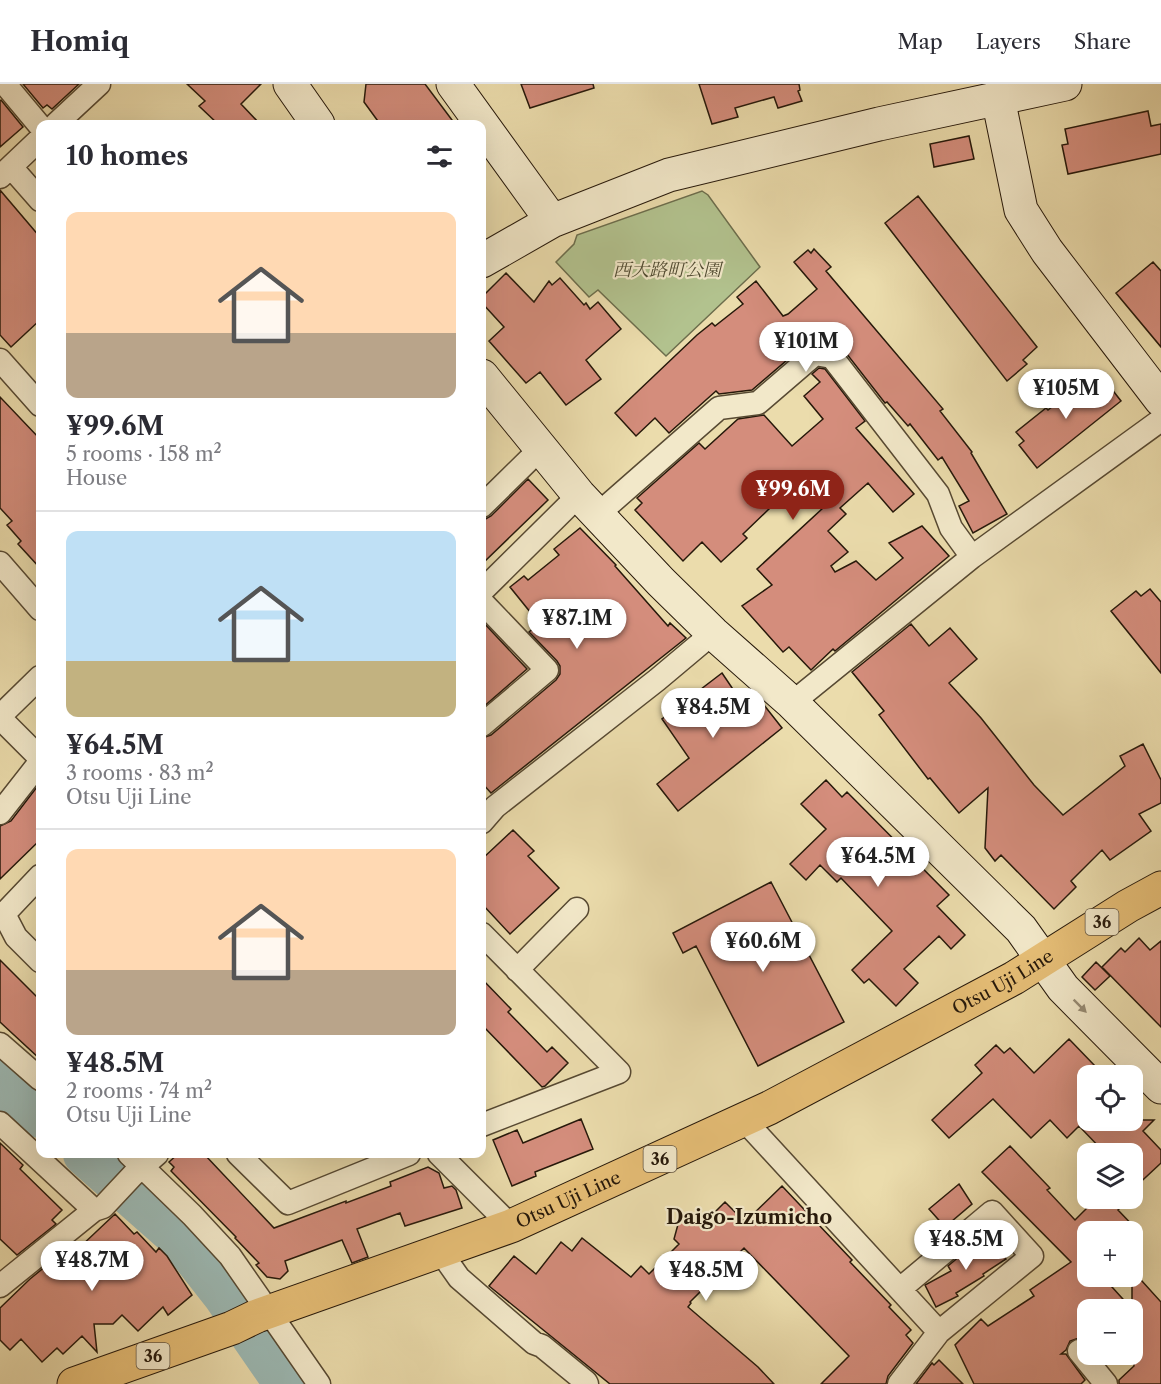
<!DOCTYPE html>
<html lang="en">
<head>
<meta charset="utf-8">
<style>
  body { margin:0; font-family:"Libre Caslon Text","Noto Serif JP",serif; background:#f7f7f7; color:#2b2b33; height:100vh; display:flex; flex-direction:column; font-size:22px; white-space:nowrap }
  * { box-sizing:border-box; margin:0 }
  p { font-size:20px; color:#7c7c81 }
  .icon { flex:none; width:33px; height:33px; fill:none; stroke:currentColor; stroke-width:2; stroke-linecap:round; stroke-linejoin:round }
  .map { position:relative; flex:1; overflow:hidden }
  .drawer { position:absolute; left:36px; top:36px; width:450px; height:1038px; display:flex; flex-direction:column; background:#fff; border-radius:12px; box-shadow:0 6px 24px #0002 }
  .drawer>* { flex:none }
  .buttons { position:absolute; left:1077px; top:981px; display:grid; gap:12px }
  .buttons a { display:grid; place-items:center; width:66px; height:66px; border-radius:12px; background:#fff; box-shadow:0 6px 24px #0002; font-size:30px }
  .price { position:absolute; translate:-50% -51px; padding:0 14px; border-radius:21px; background:#fff; color:#222; font-size:20px; line-height:39px; filter:drop-shadow(0 2px 3px #0008) }
  .price::after { content:''; position:absolute; left:50%; top:36px; width:18px; height:14px; margin-left:-9px; background:inherit; clip-path:polygon(0 0,100% 0,50% 100%) }
  .price.active { background:#8f2418; color:#fff }
  ul { padding:0; list-style:none }
  li { display:grid; align-content:center; gap:12px; height:318px; padding:0 30px }
  li+li { border-top:2px solid #e1e1e2 }
  li span { display:grid; place-items:center; height:186px; border-radius:12px; color:#555 }
  li>.icon { margin-inline-start:auto }
  span .icon { width:108px; height:108px; fill:#fffc; stroke-width:1 }
  li b { font-size:26px }
  h2 { display:flex; justify-content:space-between; align-items:center; height:72px; padding:0 30px; font-size:26px }
  header { display:flex; align-items:center; gap:36px; box-sizing:border-box; height:84px; padding:0 30px; background:#fff; border-bottom:2px solid #e1e1e2 }
  header strong { font-size:28px }
  nav { display:flex; gap:33px; margin-inline-start:auto; font-size:21px }
  .map>svg:first-child { display:block }
  .green { fill:#b2c28e; stroke:#6c6d4c; stroke-width:1.5 }
  .lines { fill:none; stroke-linecap:round; stroke-linejoin:round }
  .river { stroke:#9cb9b4; stroke-width:44 }
  .building { fill:#d48d7c; stroke:#26180a; stroke-width:1.5 }
  .street-casing { stroke:#574932; stroke-width:25 }
  .secondary-casing { stroke:#26180a; stroke-width:35 }
  .primary-casing { stroke:#26180a; stroke-width:35 }
  .street { stroke:#f2e8c9; stroke-width:22 }
  .secondary { stroke:#f2e8c9; stroke-width:33 }
  .primary { stroke:#e6be76; stroke-width:33 }
  .oneway { fill:#968a73 }
  .labels { text-anchor:middle; dominant-baseline:central; stroke-width:4.5; stroke-linejoin:round; paint-order:stroke }
  .shield { fill:#f2e8c9; stroke:#635643; stroke-width:1.5 }
  .shield-label { font-size:16px; font-weight:bold; fill:#26180a }
  .park-label { font-size:18px; font-style:italic; fill:#504b32; stroke:#f2e8c9 }
  .street-label { font-size:18px; fill:#26180a; stroke:#f2e8c9 }
  .neighbourhood-label { font-size:20px; font-weight:bold; fill:#26180a; stroke:#f2e8c9 }
</style>
</head>
<body>
<header>
<strong>Homiq</strong>
<nav><a>Map</a><a>Layers</a><a>Share</a></nav>
</header>
<div class="map">
<svg width="1161" height="1300" viewBox="0 0 1161 1300">
  <rect width="100%" height="100%" fill="#ebdcac"/>
  <filter id="stains"><feTurbulence type="fractalNoise" baseFrequency=".00333" numOctaves="4"/><feColorMatrix values="0 0 0 0 .2 0 0 0 0 .09 0 0 0 0 .02 0 0 0 .5 -.17"/></filter>
  <radialGradient id="worn" r=".72"><stop offset=".6" stop-color="#630" stop-opacity="0"/><stop offset="1" stop-color="#630" stop-opacity=".3"/></radialGradient>
  <!-- green -->
  <path class="green" d="M702,107L708,111L760,183L666,272L598,206L589,213L556,178L574,160L577,151Z"/>
  <g class="lines">
    <!-- river -->
    <path class="river" d="M0,998L40,1032
      M85,1070L179,1153L224,1210L286,1300"/>
  </g>
  <!-- building -->
  <path class="building" d="M23,0H79L52,25L47,21L43,24Z
    M187,0H261L241,20L260,40H218L199,22L205,17Z
    M366,0H425L455,40H380L364,18Z
    M521,0H593L594,4L530,24Z
    M699,0H799L800,6L798,7L802,17L778,24L774,13L735,24L738,33L712,40Z
    M1,16L23,43L0,63V17Z
    M1148,27L1151,42L1161,40V70L1068,90L1062,61L1068,60L1065,45Z
    M969,52L974,75L934,83L930,60Z
    M0,106L40,153V236L11,263L0,251Z
    M918,112L1037,263L1023,276L1027,280L1007,297L885,139Z
    M814,165L831,183L826,187L943,325L940,327L972,368L971,369L1007,430L973,449L959,422L969,417L942,373L938,376L910,340L908,342L887,318L885,319L843,265L834,260L817,257L807,259L752,306L719,310L716,307L669,349L655,334L636,352L615,329L697,251L712,239L715,242L743,220L737,213L756,197L783,232L788,230L817,205L794,178L808,166L811,169Z
    M1153,178L1161,187V263L1116,209Z
    M506,189L534,218L549,197L552,201L560,194L584,221L586,219L590,225L598,218L621,245L586,276L601,295L566,321L540,288L526,299L489,257L504,243L482,219V213Z
    M819,284L825,285L865,337L856,344L914,410L893,428L868,399L840,424L846,430L828,447L848,468L831,482L835,488L856,477L876,496L903,474L889,459L922,442L949,472L835,567L833,565L811,586L789,563L783,568L742,522L772,501L757,485L823,424L797,398L743,450L747,454L721,478L702,458L683,477L635,426L642,419L637,414L699,359L705,365L738,335L764,331L792,362L823,335L804,312L820,298L812,290Z
    M1092,291L1102,303L1107,299L1121,317L1037,384L1019,361L1024,357L1016,348L1046,324L1048,326Z
    M0,313L40,355V484L18,460L21,457L7,441L12,437L0,424Z
    M528,395L548,416L482,480V437L491,432Z
    M580,444L616,481L615,482L668,542L670,539L686,554L491,709L482,699V654L491,651L556,596L560,590V582L557,577L529,548L539,539L510,503L524,492L528,496L559,471L554,465Z
    M1150,505L1161,518V589L1111,527L1136,507L1141,512Z
    M482,537L527,585L482,624Z
    M911,540L929,562L950,544L977,575L949,599L981,634L1034,701L1063,731L1125,682L1120,672L1143,660L1161,696V719L1139,730L1151,747L1110,776L1102,766L1071,797L1076,803L1054,825L1001,771L995,777L985,764L988,704L959,729L930,694L928,695L879,631L884,627L852,588Z
    M722,589L751,632L764,621L782,644L678,727L657,700L689,674L662,635Z
    M826,696L842,713L847,708L949,811L937,822L965,851L951,865L939,852L904,885L918,899L896,922L869,895L864,899L852,886L892,847L841,794L837,798L820,781L806,796L790,780L826,745L801,720Z
    M40,699V756L0,795V742L11,737Z
    M513,746L534,767L528,772L559,804L510,850L482,820V775Z
    M771,798L844,938L758,982L696,862L683,869L673,849Z
    M1139,854L1150,866L1161,857V943L1102,883L1121,864L1125,868Z
    M0,876L40,916V975L0,938Z
    M1096,878L1110,892L1095,906L1082,893Z
    M482,895L511,925L508,928L547,968L552,963L568,979L545,1002L542,1003L482,941Z
    M1069,955L1096,983L1088,991V1034L1084,1036H1154L1143,1047L1161,1066V1079L1132,1106V1070H1106L1079,1042L1067,1054L1050,1036L1031,1054L993,1015L949,1054L932,1036L982,989L975,981L996,961L1004,969L1010,964L1034,989Z
    M581,1035L593,1065L535,1088L536,1092L512,1102L493,1056L517,1046L523,1059Z
    M0,1059L23,1081L20,1085L62,1126L52,1136L56,1140L17,1171L0,1155Z
    M1010,1062L1050,1104L1047,1106L1075,1136L1097,1114H1130L1118,1126L1139,1148H1088V1192H1102L1132,1225V1186L1161,1218V1300H1119V1296L1134,1282L1132,1226H1088V1246L1079,1254L1070,1257L1066,1266L1061,1270H1066L1085,1296L1081,1300H974L955,1261L981,1235L988,1242L1034,1212L1030,1206L1071,1178L982,1088Z
    M178,1070H204L274,1144L346,1117V1119L391,1102L390,1098L428,1083L439,1089L444,1104L452,1102L456,1106L462,1124L405,1142L400,1129L357,1145L368,1173L352,1179L342,1156L285,1177L288,1187L280,1195L267,1193L256,1181L259,1179L235,1154L236,1153L171,1087L174,1083L169,1078Z
    M959,1100L972,1120L945,1143L929,1125Z
    M782,1102L852,1176L850,1178L891,1221L889,1223L911,1246L906,1251L913,1259L888,1292L886,1300H821L849,1272L744,1164L690,1218L691,1219L688,1223L758,1283L774,1300H610L489,1202L514,1172L536,1190L561,1158L572,1167L582,1154L631,1193L641,1182L649,1190L679,1160L674,1155L680,1133L686,1139L697,1128L706,1137L725,1118L745,1138Z
    M115,1130L134,1150L137,1148L156,1168L159,1164L167,1172L192,1211L168,1231L163,1223L138,1247L122,1231L113,1240H94L97,1268L82,1252L63,1270L57,1264L42,1278L21,1255L10,1266L0,1256V1224L30,1195L74,1159L79,1164Z
    M993,1154L1006,1175L983,1190L984,1192L956,1209L958,1212L936,1223L925,1201L951,1187L948,1182L973,1161L983,1155L985,1159Z
    M939,1276L963,1300H916L932,1279L934,1281Z"/>
  <g class="lines">
    <!-- street casing -->
    <g class="street-casing">
      <path id="street" d="M5,0L40,42
        M56,40L99,0
        M11,83L40,116
        M0,93L40,55
        M0,276L40,321
        M482,422L540,365
        M597,431L719,324L758,319L815,270L832,273L938,410L951,444L972,473
        M0,479L40,525
        M482,507L579,411
        M482,518L547,586L482,641
        M792,619L972,473L1161,336
        M0,632L40,593
        M0,634L40,674
        M0,729L40,678
        M482,738L495,723L657,596L713,549
        M40,792L4,830L16,853L40,877
        M482,850L619,988L482,1041
        M517,886L577,825
        M0,960L40,995
        M744,1036L939,1248
        M0,1039L94,1126
        M129,1070L192,1131L230,1172L319,1300
        M238,1070L288,1119L409,1070
        M439,1070L511,1142
        M440,1167L459,1194L534,1259L542,1262L586,1298L587,1300
        M0,1202L94,1126L103,1123L133,1091L157,1070
        M1079,1267L1106,1300
        M899,1300L939,1248L1032,1172L992,1128L900,1205"/>
    </g>
    <!-- secondary casing -->
    <g class="secondary-casing">
      <path id="secondary" d="M290,0L318,40
        M453,0L552,137
        M998,14L1021,126L1047,167L1161,316
        M482,177L552,137L669,91L879,40L1065,0
        M482,292L579,411L661,498L713,549L792,619L1021,845L1063,904L1161,1003"/>
    </g>
    <!-- primary casing -->
    <g class="primary-casing">
      <g id="primary">
        <path id="s1" d="M74,1300L232,1244L257,1232L511,1142L769,1024L1014,894L1128,822L1161,804"/>
      </g>
    </g>
    <!-- street -->
    <use href="#street" class="street"/>
    <!-- secondary -->
    <use href="#secondary" class="secondary"/>
    <!-- primary -->
    <use href="#primary" class="primary"/>
  </g>
  <!-- one-way arrows -->
  <defs><path id="oneway-solid" d="M-6-.8H1V-3.2L6.5 0L1 3.2V.8H-6Z" transform="scale(1.5)"/></defs>
  <use class="oneway" href="#oneway-solid" transform="translate(1080 922) rotate(45)"/>
  <g class="labels">
    <!-- shield labels -->
    <g class="shield">
      <rect x="1085.5" y="825" width="33" height="26" rx="4.5"/>
      <rect x="643.5" y="1062" width="33" height="26" rx="4.5"/>
      <rect x="136.5" y="1259" width="33" height="26" rx="4.5"/>
    </g>
    <g class="shield-label">
      <text x="1102" y="838">36</text>
      <text x="660" y="1075">36</text>
      <text x="153" y="1272">36</text>
    </g>
    <!-- park labels -->
    <g class="park-label">
      <text x="667" y="186">西大路町公園</text>
    </g>
    <!-- street labels -->
    <g class="street-label">
      <text stroke="none"><textPath href="#s1" startOffset="1014">Otsu Uji Line</textPath></text>
      <text stroke="none"><textPath href="#s1" startOffset="528">Otsu Uji Line</textPath></text>
    </g>
    <!-- neighbourhood labels -->
    <g class="neighbourhood-label">
      <text x="749" y="1133">Daigo-Izumicho</text>
    </g>
  </g>
  <rect width="100%" height="100%" filter="url(#stains)"/>
  <rect width="100%" height="100%" fill="url(#worn)"/>
</svg>
<div class="buttons">
<a><svg class="icon" aria-label="locate" viewBox="0 0 24 24"><circle cx="12" cy="12" r="6"/><path d="M12 2v4M12 18v4M2 12h4M18 12h4"/></svg></a>
<a><svg class="icon" aria-label="layers" viewBox="0 0 24 24"><path d="M12 4l9 5-9 5-9-5zM3 14l9 5 9-5"/></svg></a>
<a>+</a>
<a>−</a>
</div>
<b class="price" style="left:806px;top:289px">¥101M</b>
<b class="price" style="left:1066px;top:336px">¥105M</b>
<b class="price active" style="left:793px;top:437px">¥99.6M</b>
<b class="price" style="left:577px;top:566px">¥87.1M</b>
<b class="price" style="left:713px;top:655px">¥84.5M</b>
<b class="price" style="left:878px;top:804px">¥64.5M</b>
<b class="price" style="left:763px;top:889px">¥60.6M</b>
<b class="price" style="left:966px;top:1187px">¥48.5M</b>
<b class="price" style="left:92px;top:1208px">¥48.7M</b>
<b class="price" style="left:706px;top:1218px">¥48.5M</b>
<section class="drawer">
<h2>10 homes<svg class="icon" aria-label="filters" viewBox="0 0 24 24"><path d="M4 7h16M4 17h16"/><circle cx="9" cy="7" r="2"/><circle cx="15" cy="17" r="2"/></svg></h2>
<ul>
<li><span style="background:linear-gradient(#ffd9b3 65%,#b9a48a 0)"><svg class="icon" aria-label="home" viewBox="0 0 24 24"><path d="M3 11l9-7 9 7M6 9v11h12V9"/></svg></span><div><b>¥99.6M</b><p>5 rooms · 158 m²</p><p>House</p></div></li>
<li><span style="background:linear-gradient(#bfe0f5 70%,#c2b280 0)"><svg class="icon" aria-label="home" viewBox="0 0 24 24"><path d="M3 11l9-7 9 7M6 9v11h12V9"/></svg></span><div><b>¥64.5M</b><p>3 rooms · 83 m²</p><p>Otsu Uji Line</p></div></li>
<li><span style="background:linear-gradient(#ffd9b3 65%,#b9a48a 0)"><svg class="icon" aria-label="home" viewBox="0 0 24 24"><path d="M3 11l9-7 9 7M6 9v11h12V9"/></svg></span><div><b>¥48.5M</b><p>2 rooms · 74 m²</p><p>Otsu Uji Line</p></div></li>
</ul>
</section>
</div>
</body>
</html>
